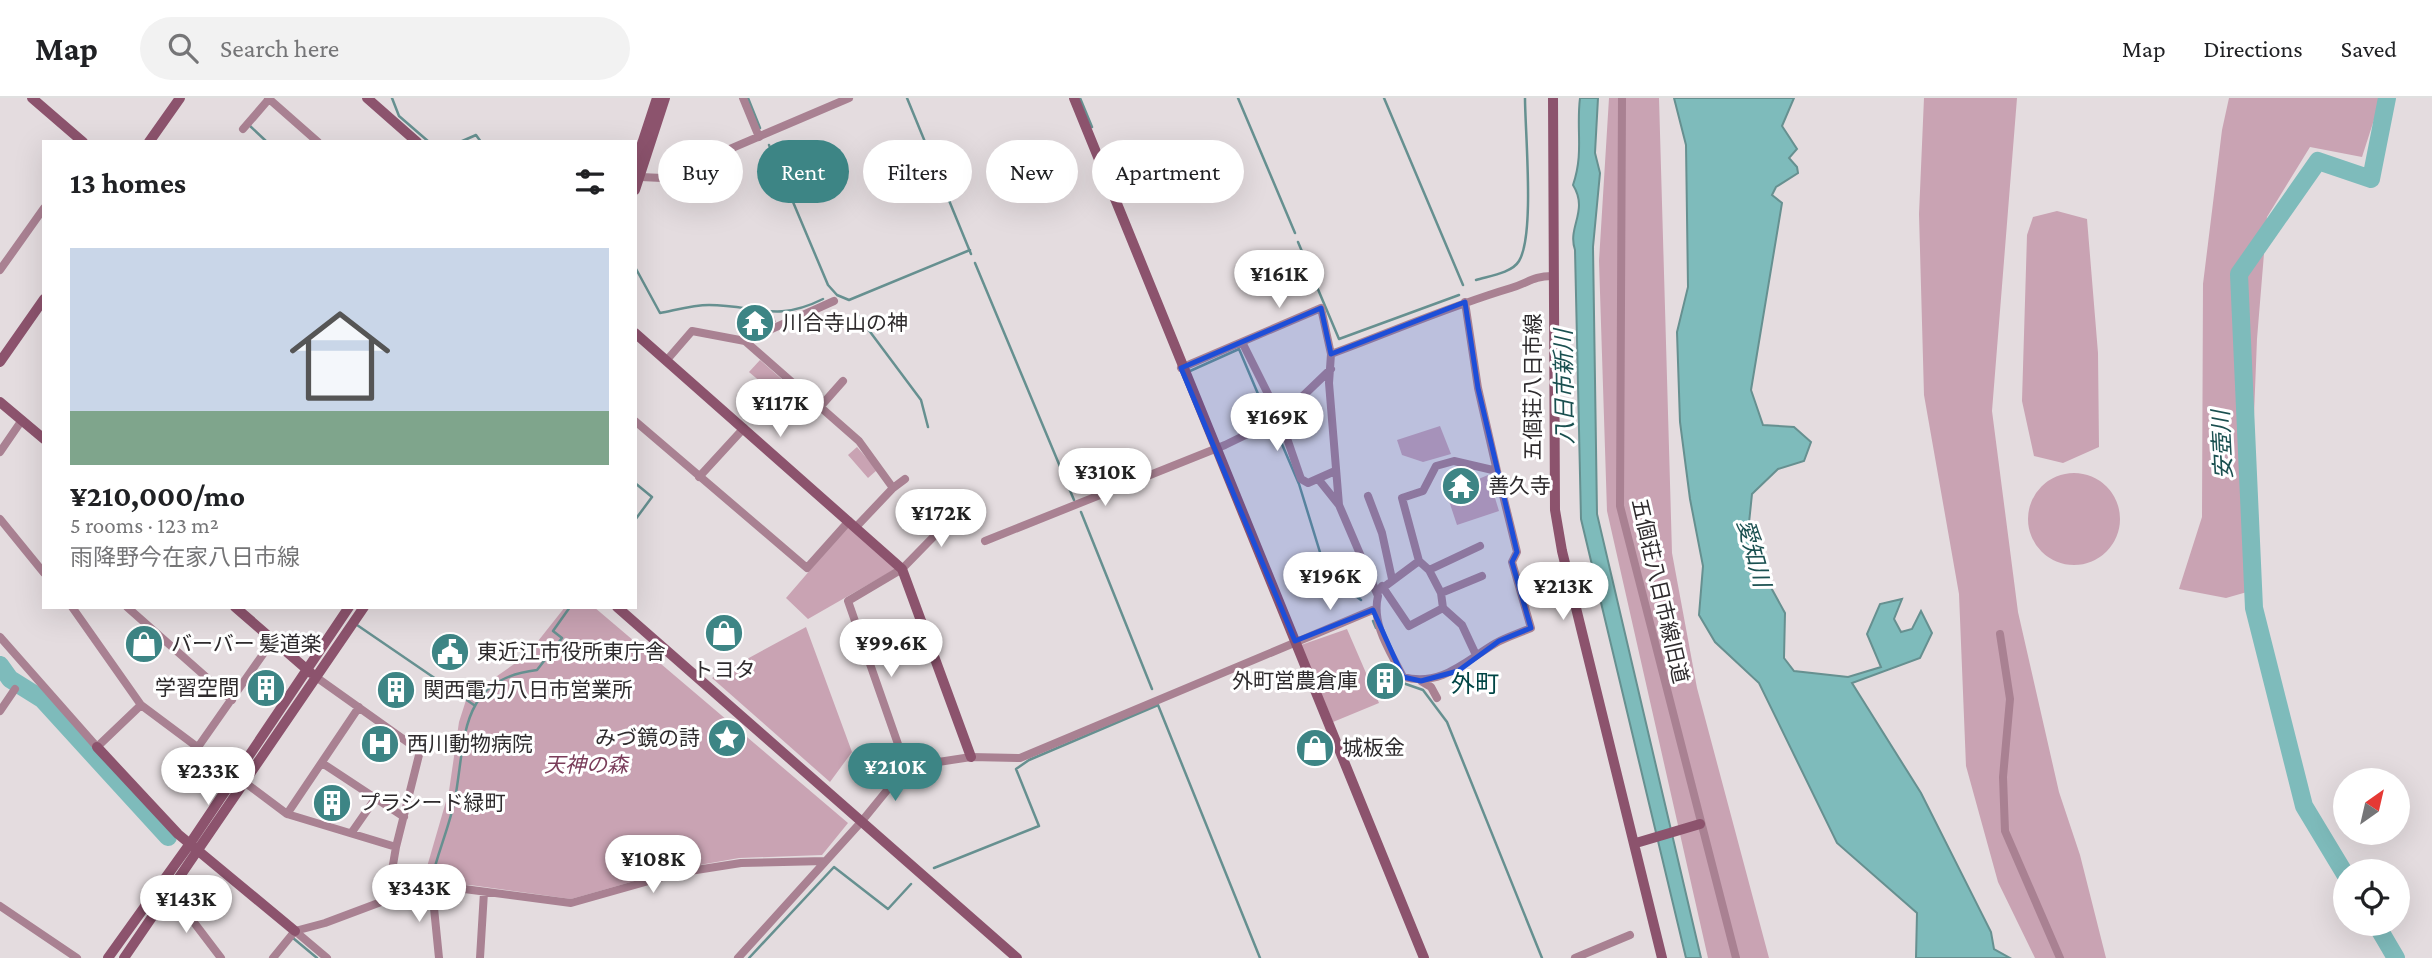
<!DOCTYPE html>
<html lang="en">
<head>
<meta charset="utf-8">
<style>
  body { margin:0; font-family:"Crimson Pro","Noto Sans JP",serif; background:#f2f2f2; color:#202124; height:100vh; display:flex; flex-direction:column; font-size:26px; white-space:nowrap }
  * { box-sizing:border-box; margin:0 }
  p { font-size:23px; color:#757577 }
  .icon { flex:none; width:38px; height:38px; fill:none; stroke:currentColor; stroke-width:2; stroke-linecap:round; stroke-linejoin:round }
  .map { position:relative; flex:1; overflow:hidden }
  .details { position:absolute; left:42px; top:42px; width:595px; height:469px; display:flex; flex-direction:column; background:#fff; border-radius:0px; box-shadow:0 7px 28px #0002 }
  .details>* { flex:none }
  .banner { position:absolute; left:658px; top:42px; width:665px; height:63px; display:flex; gap:14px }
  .needle { width:46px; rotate:34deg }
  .fabs { position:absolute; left:2333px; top:670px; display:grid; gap:14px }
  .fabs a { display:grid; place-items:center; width:77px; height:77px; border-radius:50%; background:#fff; box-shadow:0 7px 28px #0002; font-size:35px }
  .price { position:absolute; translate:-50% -60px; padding:0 16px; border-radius:24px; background:#fff; color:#222; font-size:23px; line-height:46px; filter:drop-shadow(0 2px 4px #0008) }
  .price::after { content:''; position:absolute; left:50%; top:42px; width:21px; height:16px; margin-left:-10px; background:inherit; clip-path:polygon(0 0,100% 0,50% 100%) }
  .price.selected { background:#3d8585; color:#fff }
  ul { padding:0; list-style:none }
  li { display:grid; align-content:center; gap:14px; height:371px; padding:0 28px }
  li span { display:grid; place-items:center; height:217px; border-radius:0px; color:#555 }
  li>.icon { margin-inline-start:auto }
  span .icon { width:126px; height:126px; fill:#fffc; stroke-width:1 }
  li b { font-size:30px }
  h2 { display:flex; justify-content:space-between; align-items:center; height:84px; padding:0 28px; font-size:30px }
  .chip { padding:0 24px; border-radius:32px; background:#fff; box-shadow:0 7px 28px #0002; font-size:24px; line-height:63px }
  .chip.selected { background:#3d8585; color:#fff }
  header { display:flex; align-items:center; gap:42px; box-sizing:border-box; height:98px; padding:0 35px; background:#fff; border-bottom:2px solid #e0e0e0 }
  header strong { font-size:33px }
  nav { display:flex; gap:38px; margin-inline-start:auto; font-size:24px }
  .search { width:490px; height:63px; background:#f2f2f2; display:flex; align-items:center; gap:18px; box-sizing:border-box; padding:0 24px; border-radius:38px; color:#757577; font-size:26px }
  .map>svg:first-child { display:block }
  .green { fill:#c9a3b3 }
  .water { fill:#7ebbbb; stroke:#669090; stroke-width:2 }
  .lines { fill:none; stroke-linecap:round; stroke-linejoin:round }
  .stream { stroke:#669090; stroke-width:2.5 }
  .river { stroke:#7ebbbb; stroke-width:18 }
  .street { stroke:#a98192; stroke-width:8 }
  .secondary { stroke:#8c536d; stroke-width:10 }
  .marked { fill:#1d4ed8; fill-opacity:0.2; stroke:#1d4ed8; stroke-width:5; stroke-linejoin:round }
  .labels { text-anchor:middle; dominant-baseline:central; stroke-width:6; stroke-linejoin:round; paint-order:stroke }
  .poi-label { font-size:21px; fill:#2e2b2d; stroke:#fff; text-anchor:start }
  .street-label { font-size:21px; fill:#2e2b2d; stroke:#fff }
  .park-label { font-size:21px; font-style:italic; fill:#7a3d5a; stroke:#fff }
  .water-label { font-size:23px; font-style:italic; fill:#1a5050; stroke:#fff }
  .quarter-label { font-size:24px; fill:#004545; stroke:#fff }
</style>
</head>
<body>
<header>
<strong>Map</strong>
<div class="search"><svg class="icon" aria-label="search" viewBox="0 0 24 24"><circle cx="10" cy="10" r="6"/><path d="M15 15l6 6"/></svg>Search here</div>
<nav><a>Map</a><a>Directions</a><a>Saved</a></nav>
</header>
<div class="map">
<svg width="2432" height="860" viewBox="0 0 2432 860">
  <rect width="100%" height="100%" fill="#e4dcdf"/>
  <!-- green -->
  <path class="green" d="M1609,0H1659L1672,455L1697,590L1769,860H1708L1607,413L1599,163Z
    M1924,0H2017L1992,313L2018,514L2059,694L2080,757L2106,860H2035L1998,784L1966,668L1959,496L1924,297L1919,116Z
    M2229,0H2381L2362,59L2310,49L2267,119L2257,241L2247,494L2226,500L2179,491L2202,419L2203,186L2222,32Z
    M2057,113L2087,121L2098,255L2099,349L2063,365L2034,358L2022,303L2027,137L2033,119Z
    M745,217L774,218L776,224L751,236Z
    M760,262L794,292L784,304L749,274Z
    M1440,328L1451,356L1423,364L1402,357L1397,342Z
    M857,349L877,372L868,380L848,357Z
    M2028 421a46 46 0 1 1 92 0a46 46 0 1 1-92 0Z
    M1488,377L1499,413L1457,427L1449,403L1472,396L1469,385Z
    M849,427L897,470L808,521L786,500Z
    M565,509H594L848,725L822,757L739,760L677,771L571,801L470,787L422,786L449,693L459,624L467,599L527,557Z
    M806,529L852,654L830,684L712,580Z
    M1347,531L1379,605L1333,624L1301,547Z"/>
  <!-- water -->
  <path class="water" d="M1580,0H1598L1595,55L1600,75L1593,149L1597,416L1701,860H1686L1581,421L1575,152C1567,129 1589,113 1573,87C1584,55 1576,32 1580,0Z
    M1674,0H1794L1782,28L1797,51L1789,60L1797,69L1798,75L1776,89L1772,97L1782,105L1751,292L1763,327L1794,329L1811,344L1804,363L1778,371L1752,396L1749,425L1763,475L1785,515L1784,560L1794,573L1848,579L1881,569L1867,536L1880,506L1902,501L1894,521L1901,534L1912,531L1921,513L1932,535L1920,560L1852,585L1921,695L1991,834L1994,851L2010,860H1916L1917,815L1837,745L1759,585L1715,544L1699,517L1703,468L1690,401L1680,324L1677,234L1688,189L1686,47Z"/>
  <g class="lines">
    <!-- stream -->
    <path class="stream" d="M392,0L399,18L429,44
      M748,0L760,30
      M907,0L971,156
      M1080,0L1092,29
      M1238,0L1295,135
      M1384,0L1463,187
      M249,27L267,44
      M460,44L476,37L481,44
      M769,47L828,187L837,197L849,202L970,152
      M1298,144L1339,241L1459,197
      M975,165L1074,402
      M635,169L660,215C676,212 693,207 709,207C756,207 775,225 823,201
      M1476,182C1489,178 1512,175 1519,163C1535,137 1525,34 1525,0
      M856,215L921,302L928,329
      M1190,273L1239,251L1261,303
      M1269,316L1299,386L1323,464L1338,485L1361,502
      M635,385L652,399L635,422
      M1081,414L1152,591
      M1373,523L1376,530
      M357,527L474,607
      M1391,565L1400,584L1423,592L1447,624L1542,860
      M934,770L1039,728L1016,671L1029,662L1158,607L1260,860
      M431,784C437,756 449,730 455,701C466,641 458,581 537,572L562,540L553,533L570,509
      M293,840L317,860
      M749,860L834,769L888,811L911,786"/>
    <!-- river -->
    <path class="river" d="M0,567L10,581L42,601L168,739
      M2345,776L2304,708L2254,510L2239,176L2318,63L2371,81L2387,0
      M2376,826L2396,860"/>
    <!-- street -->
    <path class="street" d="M268,0L318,44
      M743,0L759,39
      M1622,0L1620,408L1736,860
      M243,31L269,1
      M641,79L662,80L849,0
      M0,172L44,110
      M745,243L834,203
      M1242,244L1280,320L1301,381L1308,385L1335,373
      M666,263L692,233L745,243L859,343L893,390L856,429
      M1181,270L1321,210L1331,256
      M820,309L843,283
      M635,323L807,470L849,423
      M0,354L22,322
      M699,379L744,330
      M1319,382L1339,407L1378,498C1371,527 1391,554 1403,579C1442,589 1465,563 1496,545C1507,539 1520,535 1531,530L1512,464L1517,454L1497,373
      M893,390L905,381
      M1368,398L1382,435L1392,481
      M1339,407L1329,285L1331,256C1391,234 1450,208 1511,190C1528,185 1533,178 1552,178
      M0,421L44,475
      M985,443L1225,347L1280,320L1331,271
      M1429,472L1419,463L1402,400L1423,393L1436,368L1454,363L1497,373L1478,290L1465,204
      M1382,488L1409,528L1443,510L1441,495L1429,472L1480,448
      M1380,492L1419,463
      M1441,495L1482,478
      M72,509L141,607L287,716L396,749
      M127,509L232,602
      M1443,510L1462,527L1476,557
      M2000,536L2010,601L2003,679L2005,733L2060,860
      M0,539L97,649L141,607
      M316,579L420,653L396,749L387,802
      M1421,583L1431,589L1437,600
      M0,613L15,591
      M198,649L273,542
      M322,665L404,719
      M906,669L848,503L902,471L943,429L967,415
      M287,716L359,609
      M352,734L375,701
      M432,790L439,860
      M166,798L186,814L221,860
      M0,808L77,860
      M295,833L327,860
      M273,860L295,833L325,825L413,792L449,789L571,805L677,775L741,765L825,763
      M480,860L484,794
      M738,860L862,723L906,669L971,659L1020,660L1375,511
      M1575,860L1630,837"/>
    <!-- secondary -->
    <path class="secondary" d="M32,0L83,44
      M367,0L417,44
      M1074,0L1424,860
      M1553,0L1555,412L1562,453L1662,860
      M149,44L180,0
      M635,67L657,0
      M635,92L665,0
      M635,235L902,471L971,659
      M0,264L44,201
      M0,304L44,341
      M235,509L311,575
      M617,509L1017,860
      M97,649L178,736L295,833
      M1636,745L1700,726
      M108,860L189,747L349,509
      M124,860L364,509"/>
  </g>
  <!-- marked area -->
  <path class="marked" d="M1465,204L1478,290L1517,454L1512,464L1531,530L1499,543L1458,573L1421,583L1403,579L1373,512L1295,543L1181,270L1321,210L1331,256Z"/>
  <!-- icons -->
  <defs>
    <g id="temple-disc" transform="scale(2.0125)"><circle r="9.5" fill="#3d8585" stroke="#fff"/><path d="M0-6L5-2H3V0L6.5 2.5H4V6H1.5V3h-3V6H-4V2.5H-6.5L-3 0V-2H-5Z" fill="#fff"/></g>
    <g id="shop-disc" transform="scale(2.0125)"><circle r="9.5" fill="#3d8585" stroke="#fff"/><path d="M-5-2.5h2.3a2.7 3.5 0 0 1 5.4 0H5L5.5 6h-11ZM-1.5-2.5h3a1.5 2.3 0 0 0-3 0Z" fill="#fff"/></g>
    <g id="civic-disc" transform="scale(2.0125)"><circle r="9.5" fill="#3d8585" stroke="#fff"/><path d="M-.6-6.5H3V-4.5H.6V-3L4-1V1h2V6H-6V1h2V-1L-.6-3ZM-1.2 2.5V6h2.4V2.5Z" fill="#fff"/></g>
    <g id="building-disc" transform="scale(2.0125)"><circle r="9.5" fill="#3d8585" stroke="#fff"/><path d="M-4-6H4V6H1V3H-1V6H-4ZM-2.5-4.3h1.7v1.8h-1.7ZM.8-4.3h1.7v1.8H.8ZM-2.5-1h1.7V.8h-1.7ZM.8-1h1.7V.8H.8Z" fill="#fff"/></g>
    <g id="sight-disc" transform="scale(2.0125)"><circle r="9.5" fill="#3d8585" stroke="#fff"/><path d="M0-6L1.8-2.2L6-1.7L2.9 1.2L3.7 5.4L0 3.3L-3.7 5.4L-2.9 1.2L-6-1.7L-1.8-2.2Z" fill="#fff"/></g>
    <g id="hospital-disc" transform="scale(2.0125)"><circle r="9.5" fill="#3d8585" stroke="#fff"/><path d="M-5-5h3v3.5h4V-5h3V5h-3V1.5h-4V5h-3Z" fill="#fff"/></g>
  </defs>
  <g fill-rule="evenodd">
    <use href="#temple-disc" x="755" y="225"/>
    <use href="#temple-disc" x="1461" y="388"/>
    <use href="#shop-disc" x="724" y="535"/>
    <use href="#shop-disc" x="144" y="546"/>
    <use href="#civic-disc" x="450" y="554"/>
    <use href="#building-disc" x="1385" y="583"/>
    <use href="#building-disc" x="266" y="590"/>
    <use href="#building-disc" x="396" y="592"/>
    <use href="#sight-disc" x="727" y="640"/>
    <use href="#hospital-disc" x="380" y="646"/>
    <use href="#shop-disc" x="1315" y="650"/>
    <use href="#building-disc" x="332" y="705"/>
  </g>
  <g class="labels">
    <!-- poi labels -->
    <g class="poi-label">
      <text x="782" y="225">川合寺山の神</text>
      <text x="1488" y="388">善久寺</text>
      <text x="171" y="546">バーバー 髪道楽</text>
      <text x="477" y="554">東近江市役所東庁舎</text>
      <text x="724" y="572" text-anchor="middle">トヨタ</text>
      <text x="1358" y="583" text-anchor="end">外町営農倉庫</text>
      <text x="239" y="590" text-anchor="end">学習空間</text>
      <text x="423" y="592">関西電力八日市営業所</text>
      <text x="700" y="640" text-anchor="end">みづ鏡の詩</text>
      <text x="407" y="646">西川動物病院</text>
      <text x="1342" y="650">城板金</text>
      <text x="359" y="705">プラシード緑町</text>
    </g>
    <!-- street labels -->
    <g class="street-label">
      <text transform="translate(1533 289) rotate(-90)">五個荘八日市線</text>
      <text transform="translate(1660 493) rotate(77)">五個荘八日市線旧道</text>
    </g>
    <!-- park labels -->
    <g class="park-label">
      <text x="586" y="667">天神の森</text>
    </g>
    <!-- water labels -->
    <g class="water-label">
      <text transform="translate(1564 289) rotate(-91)">八日市新川</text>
      <text transform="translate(2222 347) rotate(-93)">安壺川</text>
      <text transform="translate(1754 455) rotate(75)">愛知川</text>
    </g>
    <!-- quarter labels -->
    <g class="quarter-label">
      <text x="1475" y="585">外町</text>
    </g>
  </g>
</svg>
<div class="fabs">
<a><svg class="needle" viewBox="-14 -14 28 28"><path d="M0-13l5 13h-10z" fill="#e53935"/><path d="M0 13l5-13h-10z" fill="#757577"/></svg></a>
<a><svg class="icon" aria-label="locate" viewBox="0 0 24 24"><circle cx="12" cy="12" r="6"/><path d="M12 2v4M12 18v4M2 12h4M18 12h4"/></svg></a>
</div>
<b class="price" style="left:1279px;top:212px">¥161K</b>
<b class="price" style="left:780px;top:341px">¥117K</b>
<b class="price" style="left:1277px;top:355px">¥169K</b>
<b class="price" style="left:1105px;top:410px">¥310K</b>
<b class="price" style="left:941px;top:451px">¥172K</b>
<b class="price" style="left:1330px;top:514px">¥196K</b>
<b class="price" style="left:1563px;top:524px">¥213K</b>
<b class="price" style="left:891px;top:581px">¥99.6K</b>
<b class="price selected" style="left:895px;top:705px">¥210K</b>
<b class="price" style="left:208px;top:709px">¥233K</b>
<b class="price" style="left:653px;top:797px">¥108K</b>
<b class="price" style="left:419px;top:826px">¥343K</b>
<b class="price" style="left:186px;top:837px">¥143K</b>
<div class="banner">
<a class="chip">Buy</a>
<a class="chip selected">Rent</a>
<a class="chip">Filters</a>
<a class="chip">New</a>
<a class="chip">Apartment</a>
</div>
<section class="details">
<h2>13 homes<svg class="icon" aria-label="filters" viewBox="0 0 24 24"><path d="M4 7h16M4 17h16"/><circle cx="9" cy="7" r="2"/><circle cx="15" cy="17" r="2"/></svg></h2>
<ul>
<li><span style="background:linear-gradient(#c9d6e8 75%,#7fa58c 0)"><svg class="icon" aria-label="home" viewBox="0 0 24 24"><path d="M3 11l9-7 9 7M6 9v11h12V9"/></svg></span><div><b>¥210,000/mo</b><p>5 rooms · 123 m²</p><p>雨降野今在家八日市線</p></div></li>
</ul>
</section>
</div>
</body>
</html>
